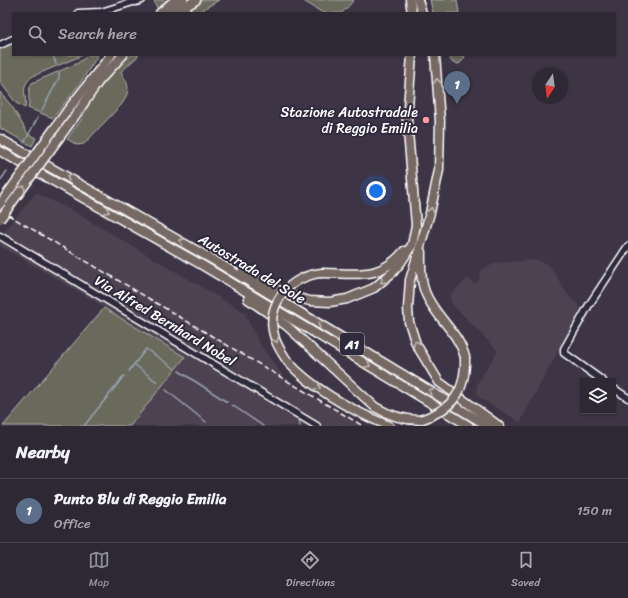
<!DOCTYPE html>
<html lang="en">
<head>
<meta charset="utf-8">
<style>
	body { margin:0; font-family:Sriracha,sans-serif; background:#3a3440; color:#f1f3f6 }
	.controls { position:absolute; right:12px; bottom:12px; display:grid; overflow:hidden; border-radius:0px; box-shadow:0 1px 3px #0004 }
	.controls button { width:36px; height:36px; display:grid; place-items:center; padding:0; border:0; border-bottom:1px solid #49444f; background:#2e2834; color:#f1f3f6; font:20px sans-serif }
	.compass { position:absolute; left:532px; top:68px; width:36px; height:36px; border-radius:50%; background:#2e2834; box-shadow:0 1px 3px #0004; rotate:193deg }
	.you { position:absolute; left:376px; top:191px; width:14px; height:14px; margin:-10px; border:3px solid #fff; border-radius:50%; background:#1a73e8; box-shadow:0 0 0 6px #1a73e833 }
	.badge { display:grid; place-items:center; width:26px; height:26px; border-radius:50%; background:#8c9099; color:#fff; font-size:13px; font-weight:700 }
	.pin { position:absolute; translate:-50% -33px; filter:drop-shadow(0 1px 2px #0008) }
	.pin::after { content:''; position:absolute; top:21px; width:14px; height:12px; background:inherit; clip-path:polygon(0 0,100% 0,50% 100%) }
	.list { margin:0; padding:0; list-style:none }
	h2 { display:flex; justify-content:space-between; align-items:center; height:52px; margin:0; padding:0 16px; font-size:17px }
	h2 small { font-size:13px; font-weight:400; color:#a7a6ac }
	.list li { display:grid; grid-template-columns:26px 1fr auto; gap:12px; align-items:center; box-sizing:border-box; height:64px; padding:0 16px; border-top:1px solid #49444f }
	.list b { display:block; font-size:15px; white-space:nowrap }
	.list p { margin:0; font-size:13px; white-space:nowrap; color:#a7a6ac }
	.list em { font-size:13px; font-style:normal; color:#a7a6ac }
	.icon { flex:none; width:22px; height:22px; fill:none; stroke:currentColor; stroke-width:2; stroke-linecap:round; stroke-linejoin:round }
	.map { position:relative; flex:none; width:628px; height:426px; overflow:hidden }
	.search { position:absolute; background:#2e2834; box-shadow:0 1px 3px #0004; left:12px; right:12px; top:12px; height:44px; display:flex; align-items:center; gap:10px; box-sizing:border-box; padding:0 14px; border-radius:0px; color:#a7a6ac; font-size:15px }
	.sheet { height:116px; background:#2e2834 }
	nav { display:flex; justify-content:space-around; align-items:center; box-sizing:border-box; height:56px; border-top:1px solid #49444f; background:#2e2834; font-size:11px; color:#a7a6ac }
	nav a { display:grid; justify-items:center; gap:2px }
	nav .on { color:#8c9099 }
	.map>svg:first-child { display:block }
</style>
</head>
<body>
<div class="map">
<svg width="628" height="426" viewBox="0 0 628 426">
	<rect width="100%" height="100%" fill="#3d3546"/>
	<filter id="ink" filterUnits="userSpaceOnUse"><feTurbulence type="fractalNoise" baseFrequency=".025" numOctaves="2"/><feDisplacementMap in="SourceGraphic" scale="8" xChannelSelector="R" yChannelSelector="G"/><feConvolveMatrix kernelMatrix="1 2 1 2 8 2 1 2 1" color-interpolation-filters="sRGB"/></filter>
	<g filter="url(#ink)">
		<!-- built -->
		<g fill="#4e4251">
			<path d="M36 193 71 210 244 312 259 343 285 379 361 426H130L185 357 104 308 95 301 0 246V237Z"/>
			<path d="M538 260 550 266 568 295 581 308 520 422 480 398 477 394V384L498 351 453 305 450 299 451 294 468 278 474 284 480 279V271L495 263Z"/>
		</g>
		<!-- green -->
		<g fill="#696b5c" stroke="#b4b5ae">
			<path d="M154 0H219L197 13H162L157 8Z"/>
			<path d="M302 0H354L342 13H323Z"/>
			<path d="M430 0H457L459 13H433Z"/>
			<path d="M13 43V55H83L33 76C18 88 28 94 25 108L16 103 0 82V48Z"/>
			<path d="M88 55H98L81 82 53 118 28 108C31 99 26 92 32 83L78 63Z"/>
			<path d="M131 55H139L121 72C129 85 131 89 122 104L84 144 77 145 67 139 81 120 92 98 118 66Z"/>
			<path d="M447 55H465L464 59 459 64 453 63Z"/>
			<path d="M0 92 13 108 28 134 36 138 32 146 0 128Z"/>
			<path d="M104 308 185 357 130 426H3Z"/>
		</g>
		<g fill="none" stroke-linecap="round" stroke-linejoin="round">
			<!-- stream -->
			<g stroke="#98a2b2" stroke-width="1.5">
				<path d="M53 55 56 64"/>
				<path d="M42 110 59 78V72"/>
				<path d="M24 143 38 117"/>
				<path d="M0 181 7 171"/>
				<path d="M134 364 157 382"/>
				<path d="M129 371 146 349 174 368"/>
				<path d="M179 371 227 402"/>
				<path d="M166 390 206 422"/>
				<path d="M232 405 263 426"/>
				<path d="M299 419 300 426"/>
				<path d="M84 426 124 376"/>
			</g>
			<!-- minor casing -->
			<g stroke="#fff" stroke-width="9">
				<g id="minor">
					<path d="M130 1 136 2 142 0"/>
					<path d="M78 13 101 12 133 2"/>
					<path d="M0 45 13 39"/>
					<path d="M0 236 317 426"/>
					<path d="M603 381 564 353V349L589 305 628 246"/>
					<path d="M613 388 628 398"/>
				</g>
			</g>
			<!-- highway casing -->
			<g stroke="#fff" stroke-width="11">
				<g id="highway">
					<path d="M410 0 412 13"/>
					<path d="M418 0 422 13"/>
					<path d="M160 13 175 0"/>
					<path d="M168 13 183 0"/>
					<path d="M175 13 196 0"/>
					<path d="M435 55 440 121 439 170 430 213 410 280 408 308 409 322 416 344 439 382 499 426"/>
					<path d="M67 111 111 55"/>
					<path d="M75 116 99 81 123 55"/>
					<path d="M0 139 215 261 488 426"/>
					<path d="M0 151 202 265 469 426"/>
					<path d="M421 252C421 265 420 279 425 292 434 316 458 331 465 357"/>
					<path d="M242 272 290 296 310 301 330 302 347 299 374 288 393 272 401 262 412 245 416 225 407 120 412 55"/>
					<path d="M322 273C357 273 379 281 404 251"/>
					<path d="M248 299 287 326 375 407C390 416 403 420 420 420"/>
					<path d="M288 362C315 391 353 411 389 426"/>
				</g>
			</g>
			<!-- minor -->
			<use href="#minor" stroke="#2f2a3d" stroke-width="6"/>
			<!-- highway -->
			<use href="#highway" stroke="#766964" stroke-width="8"/>
			<!-- rail -->
			<path stroke="#fff" stroke-width="1.5" stroke-dasharray="6 3" stroke-linecap="butt" d="M0 210 363 426"/>
			<!-- highway-bridge casing -->
			<g stroke="#fff" stroke-width="11" stroke-linecap="butt">
				<g id="highway-bridge">
					<path d="M0 204 67 111"/>
					<path d="M0 219 75 116"/>
					<path d="M288 362C282 353 276 345 274 335 265 303 292 275 322 273"/>
					<path d="M420 420C453 409 466 392 465 357"/>
				</g>
			</g>
			<!-- highway-bridge -->
			<use href="#highway-bridge" stroke="#766964" stroke-width="8"/>
		</g>
		<!-- one-way arrows -->
		<defs><path id="oneway-chevron" d="M-2-3.5L2.5 0L-2 3.5" fill="none" stroke-width="1.6" stroke-linecap="round" stroke-linejoin="round"/></defs>
		<g stroke="#c1bcb9">
			<use href="#oneway-chevron" transform="translate(437 81) rotate(-96)"/>
			<use href="#oneway-chevron" transform="translate(69 177) rotate(-151)"/>
			<use href="#oneway-chevron" transform="translate(23 188) rotate(-54)"/>
			<use href="#oneway-chevron" transform="translate(431 210) rotate(-77)"/>
			<use href="#oneway-chevron" transform="translate(107 211) rotate(29)"/>
			<use href="#oneway-chevron" transform="translate(182 241) rotate(-150)"/>
			<use href="#oneway-chevron" transform="translate(383 281) rotate(140)"/>
			<use href="#oneway-chevron" transform="translate(320 324) rotate(-149)"/>
			<use href="#oneway-chevron" transform="translate(276 340) rotate(70)"/>
			<use href="#oneway-chevron" transform="translate(416 343) rotate(-112)"/>
			<use href="#oneway-chevron" transform="translate(368 365) rotate(31)"/>
			<use href="#oneway-chevron" transform="translate(318 387) rotate(35)"/>
			<use href="#oneway-chevron" transform="translate(431 391) rotate(-149)"/>
		</g>
	</g>
	<!-- markers -->
	<circle fill="#ff9aa2" stroke="#2f2a3d" stroke-width="1.5" cx="426" cy="120" r="4"/>
	<g text-anchor="middle" dominant-baseline="central" stroke-width="4" stroke-linejoin="round" paint-order="stroke">
		<!-- shield labels -->
		<rect fill="#2f2a3d" stroke="#c1bfc5" stroke-width="1" x="340" y="333" width="24" height="22" rx="3"/>
		<g font-size="13" font-weight="bold" fill="#fff">
			<text x="352" y="344">A1</text>
		</g>
		<!-- poi labels -->
		<g font-size="14" fill="#fff" stroke="#2f2a3d" text-anchor="end">
			<text x="418" y="112">Stazione Autostradale<tspan x="418" dy="16">di Reggio Emilia</tspan></text>
		</g>
		<!-- street labels -->
		<g font-size="14" fill="#fff" stroke="#2f2a3d">
			<text transform="translate(252 269) rotate(31)">Autostrada del Sole</text>
			<text transform="translate(165 321) rotate(31)">Via Alfred Bernhard Nobel</text>
		</g>
	</g>
</svg>
<div class="controls">
<button><svg class="icon" aria-label="layers" viewBox="0 0 24 24"><path d="M12 4l9 5-9 5-9-5zM3 14l9 5 9-5"/></svg></button>
</div>
<svg class="compass" viewBox="-18 -18 36 36"><path d="M0-13l5 13h-10z" fill="#e53935"/><path d="M0 13l5-13h-10z" fill="#a7a6ac"/></svg>
<div class="you"></div>
<div class="pin badge" style="left:457px;top:104px;background:#5c6f8a">1</div>
<div class="search"><svg class="icon" aria-label="search" viewBox="0 0 24 24"><circle cx="10" cy="10" r="6"/><path d="M15 15l6 6"/></svg>Search here</div>
</div>
<section class="sheet">
<h2>Nearby<small></small></h2>
<ul class="list">
<li><span class="badge" style="background:#5c6f8a">1</span><div><b>Punto Blu di Reggio Emilia</b><p>Office</p></div><em>150 m</em></li>
</ul>
</section>
<nav>
<a class="on"><svg class="icon" aria-label="map" viewBox="0 0 24 24"><path d="M3 6l6-2 6 2 6-2v14l-6 2-6-2-6 2zM9 4v14M15 6v14"/></svg>Map</a>
<a><svg class="icon" aria-label="directions" viewBox="0 0 24 24"><path d="M12 3l9 9-9 9-9-9zM9 14v-3h6M13 9l2 2-2 2"/></svg>Directions</a>
<a><svg class="icon" aria-label="saved" viewBox="0 0 24 24"><path d="M7 4h10v16l-5-4-5 4z"/></svg>Saved</a>
</nav>
</body>
</html>
